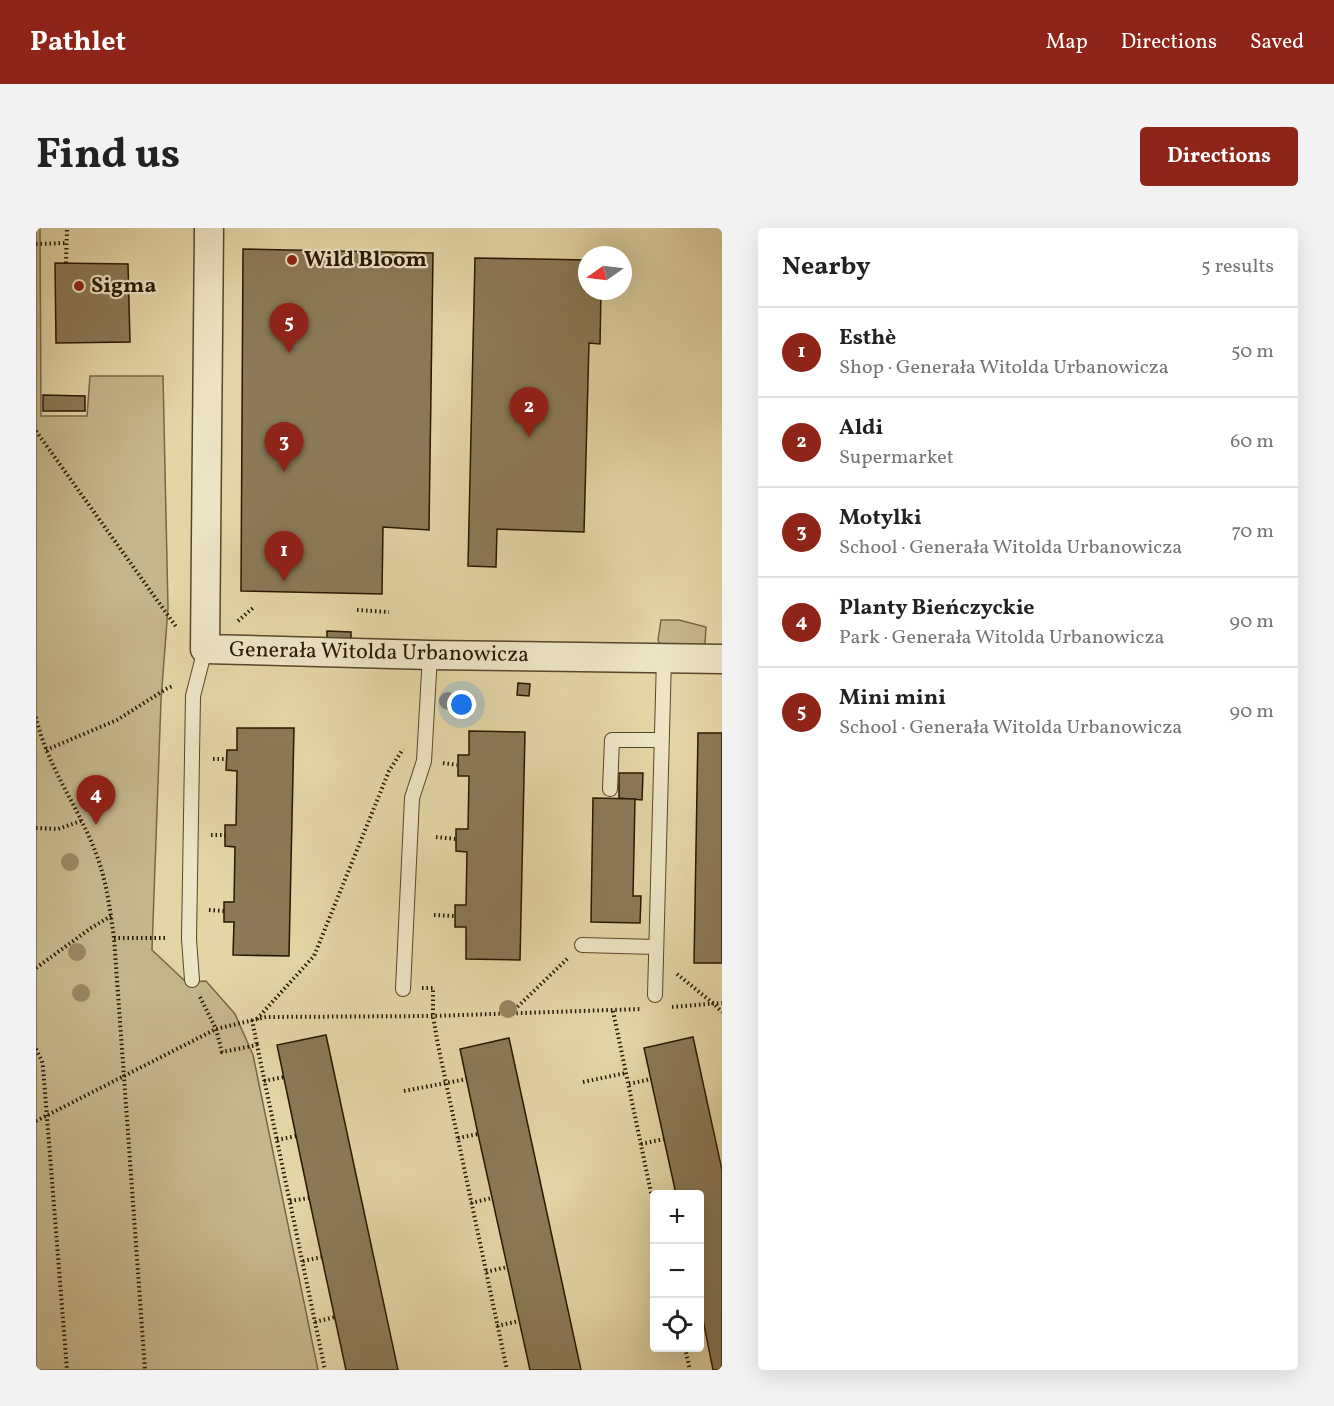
<!DOCTYPE html>
<html lang="en">
<head>
<meta charset="utf-8">
<style>
	body { margin:0; font-family:Vollkorn,serif; background:#f2f2f2; color:#222 }
	.controls { position:absolute; right:18px; bottom:18px; display:grid; overflow:hidden; border-radius:6px; box-shadow:0 6px 24px #0002 }
	.controls button { width:54px; height:54px; display:grid; place-items:center; padding:0; border:0; border-bottom:2px solid #e0e0e0; background:#fff; color:#222; font:30px sans-serif }
	.compass { position:absolute; left:542px; top:18px; width:54px; height:54px; border-radius:50%; background:#fff; box-shadow:0 6px 24px #0002; rotate:256deg }
	.you { position:absolute; left:426px; top:477px; width:21px; height:21px; margin:-15px; border:4px solid #fff; border-radius:50%; background:#1a73e8; box-shadow:0 0 0 9px #1a73e833 }
	.badge { display:grid; place-items:center; width:39px; height:39px; border-radius:50%; background:#8f2418; color:#fff; font-size:20px; font-weight:700 }
	.pin { position:absolute; translate:-50% -50px; filter:drop-shadow(0 2px 3px #0008) }
	.pin::after { content:''; position:absolute; top:32px; width:21px; height:18px; background:inherit; clip-path:polygon(0 0,100% 0,50% 100%) }
	.list { margin:0; padding:0; list-style:none }
	h2 { display:flex; justify-content:space-between; align-items:center; height:78px; margin:0; padding:0 24px; font-size:26px }
	h2 small { font-size:20px; font-weight:400; color:#767676 }
	.list li { display:grid; grid-template-columns:39px 1fr auto; gap:18px; align-items:center; box-sizing:border-box; height:90px; padding:0 24px; border-top:2px solid #e0e0e0 }
	.list b { display:block; font-size:22px; white-space:nowrap }
	.list p { margin:0; font-size:20px; white-space:nowrap; color:#767676 }
	.list em { font-size:20px; font-style:normal; color:#767676 }
	.icon { flex:none; width:33px; height:33px; fill:none; stroke:currentColor; stroke-width:2; stroke-linecap:round; stroke-linejoin:round }
	.map { position:relative; flex:none; width:686px; height:1142px; overflow:hidden; border-radius:6px }
	header { display:flex; align-items:center; gap:36px; box-sizing:border-box; height:84px; padding:0 30px; background:#8f2418; color:#fff }
	header strong { font-size:28px }
	nav { display:flex; gap:33px; margin-inline-start:auto; font-size:21px }
	.intro { display:flex; align-items:center; justify-content:space-between; box-sizing:border-box; height:144px; padding:0 36px }
	h1 { margin:0; font-size:42px }
	.button { padding:15px 27px; border-radius:6px; background:#8f2418; color:#fff; font-size:21px; font-weight:700 }
	main { display:flex; gap:36px; padding:0 36px }
	aside { flex:1; background:#fff; border-radius:6px; box-shadow:0 6px 24px #0002 }
	.map>svg:first-child { display:block }
</style>
</head>
<body>
<header>
<strong>Pathlet</strong>
<nav><a>Map</a><a>Directions</a><a>Saved</a></nav>
</header>
<div class="intro"><h1>Find us</h1><a class="button">Directions</a></div>
<main>
<div class="map">
<svg width="686" height="1142" viewBox="0 0 686 1142">
	<rect width="100%" height="100%" fill="#e3d5a6"/>
	<filter id="stains"><feTurbulence type="fractalNoise" baseFrequency=".00333" numOctaves="4"/><feColorMatrix values="0 0 0 0 .2 0 0 0 0 .09 0 0 0 0 .02 0 0 0 .5 -.17"/></filter>
	<radialGradient id="worn" r=".72"><stop offset=".6" stop-color="#630" stop-opacity="0"/><stop offset="1" stop-color="#630" stop-opacity=".3"/></radialGradient>
	<!-- green -->
	<g fill="#c4b58a" stroke="#786646" stroke-width="1.5">
		<path d="M0 0H4L5 188H51L54 148H127L132 380 125 472 116 722 150 754 170 753 199 786 217 827 282 1142H0Z"/>
		<path d="M625 392H643L670 399 669 415 667 417 625 419 622 412Z"/>
	</g>
	<!-- building -->
	<g fill="#8b7957" stroke="#2b1601" stroke-width="1.5">
		<path d="M207 21 397 25 393 302 347 299 346 366 205 363Z"/>
		<path d="M439 30 551 32V63H565L564 116 553 115 548 304 461 301 460 339 432 338Z"/>
		<path d="M19 35 92 36 94 114 20 115Z"/>
		<path d="M7 167 49 168V183H7Z"/>
		<path d="M291 403 315 404V413L291 412Z"/>
		<path d="M482 455 494 456 493 468 481 467Z"/>
		<path d="M201 500H258L253 728 197 727 198 694H188V674H198L199 619 189 618V597H200L201 543 190 542 191 522H201Z"/>
		<path d="M433 503 489 504 484 732 430 731V699H419V677H430L431 624 420 623V601H432L433 548H422V527H433Z"/>
		<path d="M662 505H686V735H658Z"/>
		<path d="M583 545H607L606 572 583 570Z"/>
		<path d="M557 570 599 571 597 668H605L604 695 555 694Z"/>
		<path d="M290 807 362 1142H310L273 970 241 817Z"/>
		<path d="M657 809 686 942V1142H677L664 1077V966H640L608 820Z"/>
		<path d="M473 810 545 1142H494L442 906 424 821Z"/>
	</g>
	<g fill="none" stroke-linecap="round" stroke-linejoin="round">
		<!-- lane casing -->
		<g stroke="#59462a" stroke-width="16">
			<g id="lane">
				<path d="M574 561 576 512H625"/>
				<path d="M546 717 620 719"/>
				<path d="M156 752 153 711 157 468 169 421"/>
				<path d="M367 761 376 570 388 533 394 427"/>
				<path d="M619 767 628 430"/>
			</g>
		</g>
		<!-- street casing -->
		<g stroke="#59462a" stroke-width="31">
			<path id="street" d="M173 0 169 421 394 427 686 431"/>
		</g>
		<!-- path -->
		<g stroke="#2b1601" stroke-width="4" stroke-dasharray="1.5 3" stroke-linecap="butt">
			<path d="M0 16 30 15"/>
			<path d="M30 35 31 0"/>
			<path d="M0 203 141 400"/>
			<path d="M321 382 353 384"/>
			<path d="M202 393 218 379"/>
			<path d="M0 489C11 539 44 581 61 628 71 655 74 682 78 710L109 1142"/>
			<path d="M10 522 81 492 130 461 137 458"/>
			<path d="M177 531H191"/>
			<path d="M407 535 421 537"/>
			<path d="M0 600 22 601 45 593"/>
			<path d="M175 607H189"/>
			<path d="M400 609 420 611"/>
			<path d="M173 682 188 683"/>
			<path d="M398 687 419 688"/>
			<path d="M78 710H132"/>
			<path d="M0 740 55 700 75 688"/>
			<path d="M641 746 678 776 686 784"/>
			<path d="M386 760H397V788L402 817 471 1142"/>
			<path d="M164 769 180 801 186 824 221 817 289 1142"/>
			<path d="M636 779 686 775"/>
			<path d="M577 783 618 979"/>
			<path d="M475 785 532 730"/>
			<path d="M221 791 278 728 353 543 367 521"/>
			<path d="M216 792 221 817"/>
			<path d="M0 821 6 833 7 839 31 1142"/>
			<path d="M228 853 248 849"/>
			<path d="M547 854 590 845"/>
			<path d="M593 856 615 851"/>
			<path d="M368 863 431 851"/>
			<path d="M0 893 180 801 230 789 397 788 604 781"/>
			<path d="M422 910 442 906"/>
			<path d="M241 912 260 908"/>
			<path d="M605 916 628 911"/>
			<path d="M254 973 273 970"/>
			<path d="M435 975 456 970"/>
			<path d="M267 1033 286 1029"/>
			<path d="M450 1044 471 1039"/>
			<path d="M664 1093 667 1092"/>
			<path d="M279 1094 299 1089"/>
			<path d="M461 1098 483 1093"/>
			<path d="M649 1120 654 1142"/>
		</g>
		<!-- lane -->
		<use href="#lane" stroke="#ede4c5" stroke-width="14"/>
		<!-- street -->
		<use href="#street" stroke="#ede4c5" stroke-width="28"/>
	</g>
	<!-- trees -->
	<g fill="#978662">
		<circle cx="412" cy="473" r="9"/>
		<circle cx="34" cy="634" r="9"/>
		<circle cx="41" cy="724" r="9"/>
		<circle cx="45" cy="765" r="9"/>
		<circle cx="472" cy="781" r="9"/>
	</g>
	<!-- markers -->
	<g fill="#8f2418" stroke="#ede4c5" stroke-width="2">
		<circle cx="256" cy="32" r="6"/>
		<circle cx="43" cy="58" r="6"/>
	</g>
	<g text-anchor="middle" dominant-baseline="central" stroke-width="4.5" stroke-linejoin="round" paint-order="stroke">
		<!-- poi labels -->
		<g font-size="22" font-weight="bold" fill="#2b1601" stroke="#ede4c5" text-anchor="start">
			<text x="268" y="32">Wild Bloom</text>
			<text x="55" y="58">Sigma</text>
		</g>
		<!-- street labels -->
		<g font-size="22" fill="#2b1601" stroke="#ede4c5">
			<text transform="translate(343 425) rotate(1)">Generała Witolda Urbanowicza</text>
		</g>
	</g>
	<rect width="100%" height="100%" filter="url(#stains)"/>
	<rect width="100%" height="100%" fill="url(#worn)"/>
</svg>
<div class="controls">
<button>+</button>
<button>−</button>
<button><svg class="icon" aria-label="locate" viewBox="0 0 24 24"><circle cx="12" cy="12" r="6"/><path d="M12 2v4M12 18v4M2 12h4M18 12h4"/></svg></button>
</div>
<svg class="compass" viewBox="-18 -18 36 36"><path d="M0-13l5 13h-10z" fill="#e53935"/><path d="M0 13l5-13h-10z" fill="#767676"/></svg>
<div class="you"></div>
<div class="pin badge" style="left:248px;top:353px">1</div>
<div class="pin badge" style="left:493px;top:209px">2</div>
<div class="pin badge" style="left:248px;top:244px">3</div>
<div class="pin badge" style="left:60px;top:597px">4</div>
<div class="pin badge" style="left:253px;top:125px">5</div>
</div>
<aside>
<h2>Nearby<small>5 results</small></h2>
<ul class="list">
<li><span class="badge">1</span><div><b>Esthè</b><p>Shop · Generała Witolda Urbanowicza</p></div><em>50 m</em></li>
<li><span class="badge">2</span><div><b>Aldi</b><p>Supermarket</p></div><em>60 m</em></li>
<li><span class="badge">3</span><div><b>Motylki</b><p>School · Generała Witolda Urbanowicza</p></div><em>70 m</em></li>
<li><span class="badge">4</span><div><b>Planty Bieńczyckie</b><p>Park · Generała Witolda Urbanowicza</p></div><em>90 m</em></li>
<li><span class="badge">5</span><div><b>Mini mini</b><p>School · Generała Witolda Urbanowicza</p></div><em>90 m</em></li>
</ul>
</aside>
</main>
</body>
</html>
